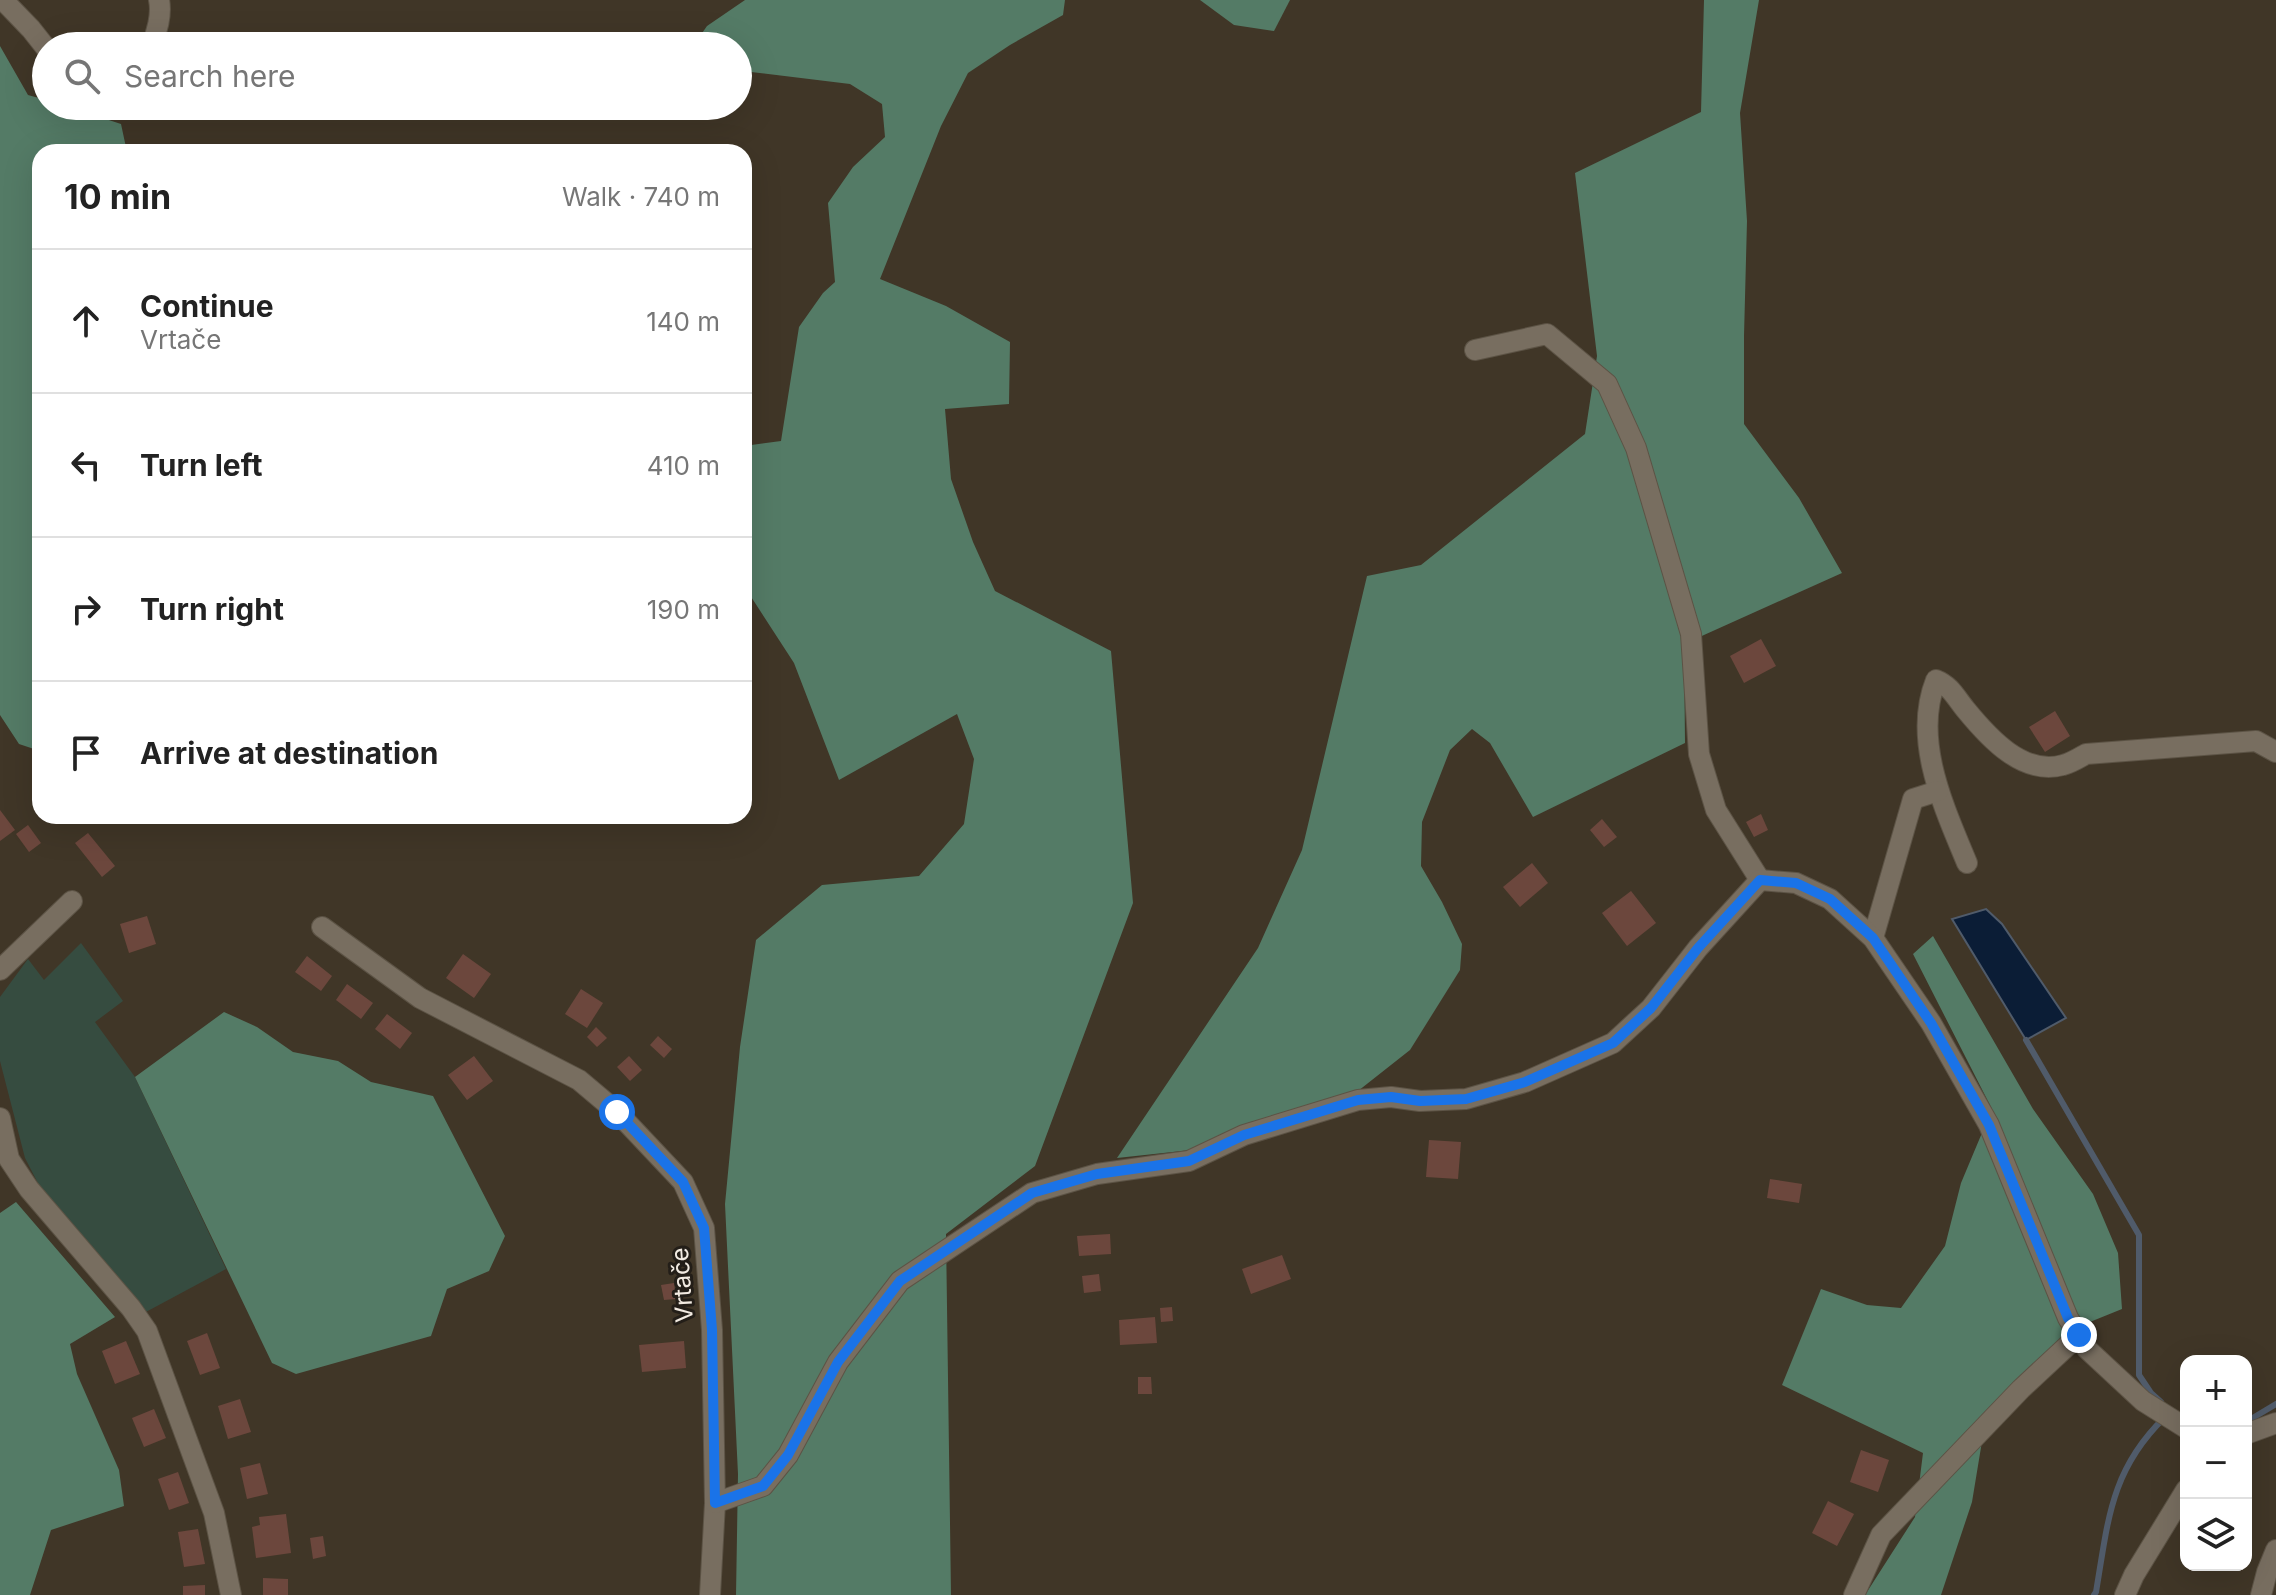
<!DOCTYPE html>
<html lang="en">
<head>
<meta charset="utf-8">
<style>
	body { margin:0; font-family:Inter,sans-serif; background:#f6f6f6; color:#222 }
	.controls { position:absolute; right:24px; bottom:24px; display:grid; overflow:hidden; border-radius:16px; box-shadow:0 8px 32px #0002 }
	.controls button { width:72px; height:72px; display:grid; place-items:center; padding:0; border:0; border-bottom:2px solid #e0e0e0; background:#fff; color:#222; font:40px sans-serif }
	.stop { position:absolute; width:24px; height:24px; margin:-18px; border:6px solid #1a73e8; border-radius:50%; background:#fff }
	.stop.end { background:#1a73e8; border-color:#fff; box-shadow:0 2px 8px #0008 }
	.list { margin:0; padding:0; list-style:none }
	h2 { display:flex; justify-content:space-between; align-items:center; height:104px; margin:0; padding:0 32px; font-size:34px }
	h2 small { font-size:26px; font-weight:400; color:#767676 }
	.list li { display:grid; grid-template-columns:52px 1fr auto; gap:24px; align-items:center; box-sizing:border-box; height:144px; padding:0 32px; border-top:2px solid #e0e0e0 }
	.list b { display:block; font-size:30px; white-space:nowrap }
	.list p { margin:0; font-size:26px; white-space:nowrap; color:#767676 }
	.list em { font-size:26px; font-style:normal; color:#767676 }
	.icon { flex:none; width:44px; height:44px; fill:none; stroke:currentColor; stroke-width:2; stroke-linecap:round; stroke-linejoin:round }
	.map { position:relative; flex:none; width:2276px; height:1595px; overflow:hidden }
	.search { position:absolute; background:#fff; box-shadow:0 8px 32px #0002; left:32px; top:32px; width:720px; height:88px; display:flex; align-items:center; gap:20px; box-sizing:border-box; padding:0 28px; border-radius:44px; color:#767676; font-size:30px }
	.panel { position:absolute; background:#fff; box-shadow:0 8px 32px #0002; left:32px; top:144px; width:720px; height:680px; border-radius:24px }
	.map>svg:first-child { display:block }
</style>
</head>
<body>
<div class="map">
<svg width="2276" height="1595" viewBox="0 0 2276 1595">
	<rect width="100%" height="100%" fill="#403627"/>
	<!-- green -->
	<path fill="#364c40" d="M81 943 123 1001 95 1022 135 1077 226 1269 144 1313 42 1191 25 1158 0 1061V997L28 959 44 980Z"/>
	<!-- forest -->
	<g fill="#547b66">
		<path d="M745 0H1065L1063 15 1010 45 968 73 941 126 880 279 946 306 1010 342 1009 404 945 409 951 479 973 542 995 591 1111 651 1133 903 1035 1166 946 1234 951 1595H736L738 1474 725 1204 740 1047 756 940 822 885 919 876 964 824 974 759 957 714 839 780 794 663 744 586V446L781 441 799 327 823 293 835 282 828 203 853 167 885 137 882 104 850 84 751 72H738V46H693L707 26Z"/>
		<path d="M1200 0H1290L1274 31 1234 25Z"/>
		<path d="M1704 0H1759L1740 113 1747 221 1744 336V424L1799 498 1842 573 1684 644 1685 743 1533 817 1490 743 1472 729 1450 750 1422 822 1421 866 1442 902 1462 944 1460 970 1410 1050 1358 1091 1248 1123 1191 1150 1117 1158 1258 948 1302 850 1367 576 1421 565 1585 434 1597 356 1575 173 1701 112Z"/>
		<path d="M0 46 28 95 46 100V106H66L121 124 127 152H40V751L19 744 0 715Z"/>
		<path d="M1933 936 2033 1109 2093 1194 2118 1253 2122 1309 2080 1326 1987 1411 1972 1502 1941 1595H1865L1915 1517 1923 1453 1782 1385 1821 1289 1867 1305 1901 1308 1945 1246 1961 1183 1992 1109 1913 954Z"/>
		<path d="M224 1012 257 1027 293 1052 338 1061 371 1082 433 1096 505 1236 489 1271 447 1289 431 1336 296 1374 272 1363 135 1077Z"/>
		<path d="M16 1202 115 1317 70 1344 77 1374 119 1470 124 1506 51 1530 30 1595H0V1213Z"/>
	</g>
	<!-- water -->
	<path fill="#0b1d36" stroke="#505b6a" stroke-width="2" d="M1986 909 2002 924 2066 1018 2026 1040 1952 919Z"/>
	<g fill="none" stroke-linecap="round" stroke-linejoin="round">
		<!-- stream -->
		<g stroke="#505b6a" stroke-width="6">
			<path d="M2026 1040 2139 1235V1375L2151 1393 2161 1402"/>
			<path d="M2246 1422 2276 1404"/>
			<path d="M2094 1595 2096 1592C2108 1522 2110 1471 2164 1418"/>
		</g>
	</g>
	<!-- building -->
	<g fill="#6c473d">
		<path d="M179 106H203L205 109 190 120Z"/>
		<path d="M1761 639 1776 666 1744 683 1730 656Z"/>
		<path d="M2055 711 2070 736 2045 752 2029 727Z"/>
		<path d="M0 810 15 830 0 841Z"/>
		<path d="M1761 814 1768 830 1754 837 1746 822Z"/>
		<path d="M1602 819 1617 837 1604 847 1590 830Z"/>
		<path d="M28 825 41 843 29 852 16 834Z"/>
		<path d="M88 833 115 866 102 877 75 843Z"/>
		<path d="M1532 863 1548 883 1520 907 1503 887Z"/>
		<path d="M1631 891 1656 923 1627 946 1602 913Z"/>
		<path d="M147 916 156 944 129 953 120 924Z"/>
		<path d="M463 954 491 974 474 998 446 978Z"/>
		<path d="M307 956 332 976 321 991 295 972Z"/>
		<path d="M347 984 373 1003 361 1019 336 1000Z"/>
		<path d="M581 989 603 1003 587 1028 565 1014Z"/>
		<path d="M387 1014 412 1033 400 1049 375 1029Z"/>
		<path d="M596 1027 607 1038 597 1047 587 1037Z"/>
		<path d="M658 1036 672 1049 664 1058 650 1045Z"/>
		<path d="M474 1056 493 1081 467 1100 448 1075Z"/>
		<path d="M629 1056 642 1070 630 1081 617 1067Z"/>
		<path d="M1429 1140 1461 1142 1458 1179 1426 1177Z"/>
		<path d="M1770 1179 1802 1184 1799 1203 1767 1198Z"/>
		<path d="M1110 1234 1111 1254 1079 1256 1077 1236Z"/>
		<path d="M1282 1255 1291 1279 1251 1294 1242 1269Z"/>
		<path d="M1099 1274 1101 1291 1084 1293 1082 1276Z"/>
		<path d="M674 1283 676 1299 664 1300 661 1285Z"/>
		<path d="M1172 1307 1173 1321 1161 1322 1160 1308Z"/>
		<path d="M1155 1317 1157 1343 1120 1345 1119 1320Z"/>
		<path d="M207 1333 220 1368 200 1375 187 1341Z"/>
		<path d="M126 1341 140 1374 115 1384 102 1351Z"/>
		<path d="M684 1341 686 1368 642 1372 639 1345Z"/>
		<path d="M1138 1377H1151L1152 1394H1138Z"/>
		<path d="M240 1399 251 1432 228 1439 218 1406Z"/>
		<path d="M154 1409 166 1438 144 1447 132 1418Z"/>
		<path d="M1861 1450 1889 1460 1878 1492 1850 1482Z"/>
		<path d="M260 1463 268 1494 247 1499 240 1468Z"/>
		<path d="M178 1472 189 1503 169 1510 158 1479Z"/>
		<path d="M1828 1501 1854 1514 1837 1546 1812 1533Z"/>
		<path d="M286 1514 291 1553 256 1558 252 1527 260 1525 259 1517Z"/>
		<path d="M198 1529 205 1564 184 1567 178 1532Z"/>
		<path d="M323 1536 326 1556 313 1559 310 1538Z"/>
		<path d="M263 1578 288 1579V1595H263Z"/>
		<path d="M205 1585V1595H183V1586Z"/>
	</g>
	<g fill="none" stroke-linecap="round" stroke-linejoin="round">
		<!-- minor casing -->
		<g stroke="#5c5345" stroke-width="22">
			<g id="minor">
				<path d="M3 0 31 29 46 48"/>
				<path d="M151 46C157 33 162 14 159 0"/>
				<path d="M1475 350 1547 334 1607 384 1636 448 1691 634 1699 754 1716 810 1760 880"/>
				<path d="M1967 863C1944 807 1912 740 1936 680 1951 686 1956 698 1966 710 1989 738 2023 776 2063 765 2071 763 2079 758 2086 754L2256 741 2276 752"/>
				<path d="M322 927 420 998 579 1080 617 1112 683 1182 704 1228 712 1330 715 1503 710 1595"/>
				<path d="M1873 938 1913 799 1938 791"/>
				<path d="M0 970 72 901"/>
				<path d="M0 1118 9 1159 29 1189 131 1308 147 1331 214 1513 231 1595"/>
				<path d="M2246 1434 2276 1423"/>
				<path d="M715 1503 763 1486 788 1455 838 1362 900 1281 1032 1193 1097 1174 1189 1161 1244 1135 1358 1100 1391 1097 1420 1101 1466 1099 1525 1082 1613 1043 1651 1008 1698 948 1760 880 1796 883 1830 899 1873 938 1931 1023 1989 1125 2068 1318 2087 1349 2143 1401 2186 1428"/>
				<path d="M1854 1595 1881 1535 2021 1389 2079 1335"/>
				<path d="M2125 1595 2134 1575 2186 1490"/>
				<path d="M2261 1595 2267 1572 2276 1550"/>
			</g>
		</g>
		<!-- minor -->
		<use href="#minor" stroke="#786e60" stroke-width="20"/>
	</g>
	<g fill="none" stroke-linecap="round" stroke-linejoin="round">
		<!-- route -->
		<path stroke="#1a73e8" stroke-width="10" d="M617 1112 683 1182 704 1228 712 1330 715 1503 763 1486 788 1455 838 1362 900 1281 1032 1193 1097 1174 1189 1161 1244 1135 1358 1100 1391 1097 1420 1101 1466 1099 1525 1082 1613 1043 1651 1008 1698 948 1760 880 1796 883 1830 899 1873 938 1931 1023 1989 1125 2068 1318 2079 1335"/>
	</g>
	<g text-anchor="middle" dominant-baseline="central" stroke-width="6" stroke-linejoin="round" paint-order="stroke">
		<!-- street labels -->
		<g font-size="24" fill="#f2ebe2" stroke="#231e18">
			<text transform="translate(682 1285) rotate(-94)">Vrtače</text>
		</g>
	</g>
</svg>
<div class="controls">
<button>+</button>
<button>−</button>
<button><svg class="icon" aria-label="layers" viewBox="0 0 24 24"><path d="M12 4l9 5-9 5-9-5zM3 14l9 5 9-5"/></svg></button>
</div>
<div class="stop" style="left:617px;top:1112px"></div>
<div class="stop end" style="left:2079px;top:1335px"></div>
<div class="search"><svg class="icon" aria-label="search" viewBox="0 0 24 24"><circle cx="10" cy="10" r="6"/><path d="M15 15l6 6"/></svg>Search here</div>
<section class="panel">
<h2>10 min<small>Walk · 740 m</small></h2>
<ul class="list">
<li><svg class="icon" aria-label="ahead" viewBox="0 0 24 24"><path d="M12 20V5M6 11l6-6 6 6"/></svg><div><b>Continue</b><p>Vrtače</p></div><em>140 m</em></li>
<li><svg class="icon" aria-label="left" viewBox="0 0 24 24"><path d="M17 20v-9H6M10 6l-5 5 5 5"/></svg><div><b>Turn left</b></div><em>410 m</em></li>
<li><svg class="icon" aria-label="right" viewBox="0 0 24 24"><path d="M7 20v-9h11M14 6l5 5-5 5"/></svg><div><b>Turn right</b></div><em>190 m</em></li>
<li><svg class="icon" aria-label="arrive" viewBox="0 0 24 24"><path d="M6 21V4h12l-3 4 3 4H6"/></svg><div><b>Arrive at destination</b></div></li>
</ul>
</section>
</div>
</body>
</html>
